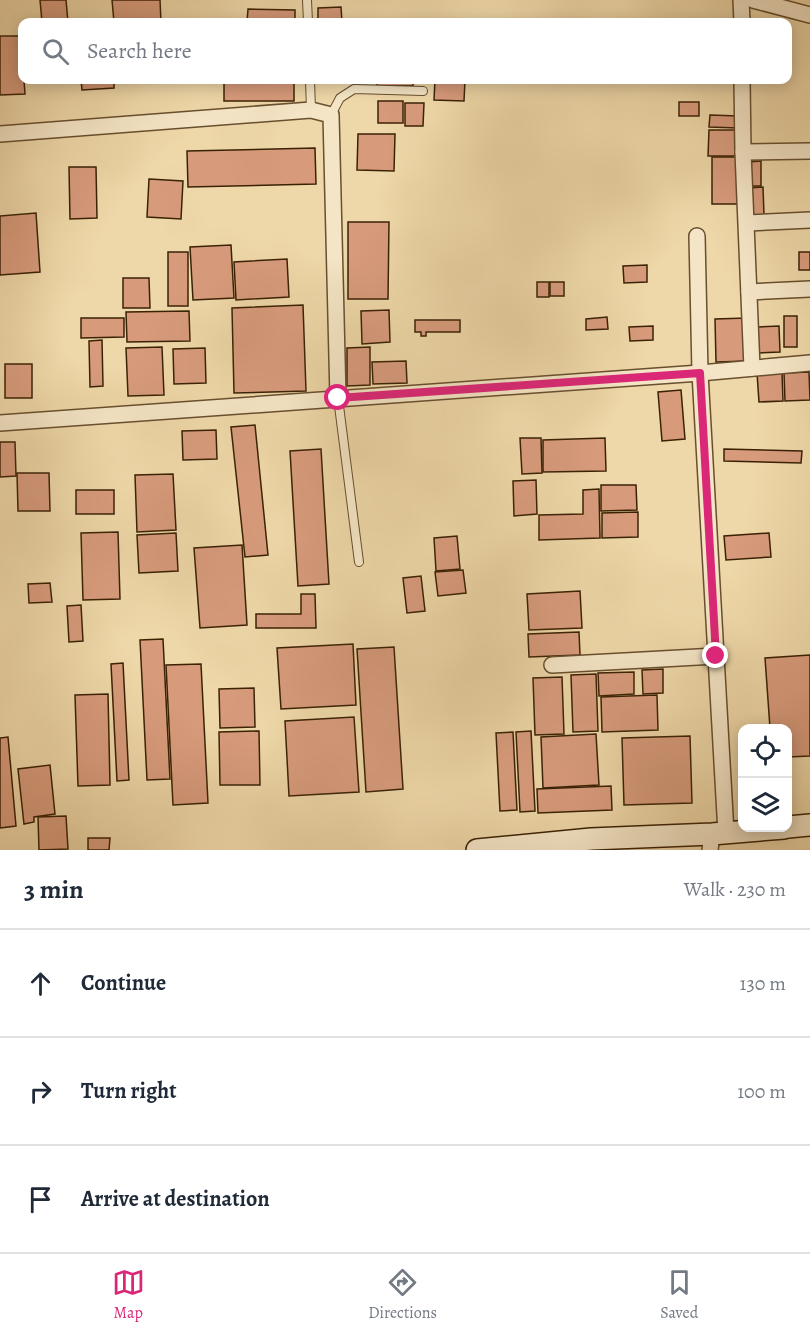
<!DOCTYPE html>
<html lang="en">
<head>
<meta charset="utf-8">
<style>
	body { margin:0; font-family:Alegreya,serif; background:#f6f6f7; color:#1f2937 }
	.controls { position:absolute; right:18px; bottom:18px; display:grid; overflow:hidden; border-radius:12px; box-shadow:0 3px 15px #0003 }
	.controls button { width:54px; height:54px; display:grid; place-items:center; padding:0; border:0; border-bottom:2px solid #e0e1e3; background:#fff; color:#1f2937; font:30px sans-serif }
	.stop { position:absolute; width:18px; height:18px; margin:-14px; border:4px solid #db2777; border-radius:50%; background:#fff }
	.stop.end { background:#db2777; border-color:#fff; box-shadow:0 2px 6px #0008 }
	.list { margin:0; padding:0; list-style:none }
	h2 { display:flex; justify-content:space-between; align-items:center; height:78px; margin:0; padding:0 24px; font-size:26px }
	h2 small { font-size:20px; font-weight:400; color:#747a83 }
	.list li { display:grid; grid-template-columns:39px 1fr auto; gap:18px; align-items:center; box-sizing:border-box; height:108px; padding:0 24px; border-top:2px solid #e0e1e3 }
	.list b { display:block; font-size:22px; white-space:nowrap }
	.list em { font-size:20px; font-style:normal; color:#747a83 }
	.icon { flex:none; width:33px; height:33px; fill:none; stroke:currentColor; stroke-width:2; stroke-linecap:round; stroke-linejoin:round }
	.map { position:relative; flex:none; width:810px; height:850px; overflow:hidden }
	.search { position:absolute; background:#fff; box-shadow:0 3px 15px #0003; left:18px; right:18px; top:18px; height:66px; display:flex; align-items:center; gap:15px; box-sizing:border-box; padding:0 21px; border-radius:12px; color:#747a83; font-size:22px }
	.sheet { height:402px; background:#fff }
	nav { display:flex; justify-content:space-around; align-items:center; box-sizing:border-box; height:84px; border-top:2px solid #e0e1e3; background:#fff; font-size:16px; color:#747a83 }
	nav a { display:grid; justify-items:center; gap:3px }
	nav .on { color:#db2777 }
	.map>svg:first-child { display:block }
</style>
</head>
<body>
<div class="map">
<svg width="810" height="850" viewBox="0 0 810 850">
	<rect width="100%" height="100%" fill="#eed7a8"/>
	<filter id="stains"><feTurbulence type="fractalNoise" baseFrequency=".00333" numOctaves="4"/><feColorMatrix values="0 0 0 0 .2 0 0 0 0 .09 0 0 0 0 .02 0 0 0 .5 -.17"/></filter>
	<radialGradient id="worn" r=".72"><stop offset=".6" stop-color="#630" stop-opacity="0"/><stop offset="1" stop-color="#630" stop-opacity=".3"/></radialGradient>
	<!-- building -->
	<g fill="#d79b7c" stroke="#3b2205" stroke-width="1.5">
		<path d="M40 0H66L68 22H42Z"/>
		<path d="M112 0H160L161 22H114Z"/>
		<path d="M341 7 342 22H318V8Z"/>
		<path d="M248 9 295 10V22H247Z"/>
		<path d="M0 36H22V80H24L25 94 0 95Z"/>
		<path d="M81 80H114V88L82 90Z"/>
		<rect x="377" y="80" width="36" height="6"/>
		<path d="M435 80H465L464 101 434 100Z"/>
		<rect x="224" y="82" width="70" height="19"/>
		<rect x="378" y="101" width="25" height="22"/>
		<rect x="679" y="102" width="20" height="14"/>
		<path d="M405 103H424L423 126H405Z"/>
		<path d="M710 115 738 116V128L709 127Z"/>
		<path d="M709 130H737V156H708Z"/>
		<path d="M358 134H395L394 171 357 170Z"/>
		<path d="M315 148 316 184 188 187 187 151Z"/>
		<rect x="712" y="157" width="26" height="47"/>
		<path d="M761 161V186H748V162Z"/>
		<path d="M69 167H96L97 218 70 219Z"/>
		<path d="M149 179 183 181 181 219 147 217Z"/>
		<path d="M763 187 764 215H749L748 188Z"/>
		<path d="M36 213 40 272 0 275V216Z"/>
		<path d="M348 222H389L388 299H348Z"/>
		<path d="M231 245 234 298 193 300 190 247Z"/>
		<rect x="168" y="252" width="20" height="54"/>
		<rect x="799" y="252" width="11" height="18"/>
		<path d="M287 259 289 297 236 300 234 262Z"/>
		<path d="M647 265V282L624 283 623 266Z"/>
		<path d="M123 278H149L150 308H123Z"/>
		<rect x="537" y="282" width="12" height="15"/>
		<rect x="550" y="282" width="14" height="14"/>
		<path d="M303 305 306 391 234 393 232 308Z"/>
		<path d="M389 310 390 342 362 344 361 311Z"/>
		<path d="M189 311 190 341 127 342 126 312Z"/>
		<rect x="784" y="316" width="13" height="31"/>
		<path d="M607 317 608 329 586 330V319Z"/>
		<path d="M81 318H124V337L81 338Z"/>
		<path d="M747 318 749 361 716 362 715 319Z"/>
		<path d="M415 320H460V332H426V336H421V332H415Z"/>
		<path d="M653 326V340L630 341 629 327Z"/>
		<path d="M779 326 780 352 758 353 757 327Z"/>
		<path d="M102 340 103 386 90 387 89 341Z"/>
		<path d="M162 347 164 395 128 396 126 348Z"/>
		<path d="M370 347V385L347 386V348Z"/>
		<path d="M205 348 206 383 174 384 173 349Z"/>
		<path d="M406 361 407 383 373 384 372 362Z"/>
		<rect x="5" y="364" width="27" height="34"/>
		<path d="M782 372 783 401 759 402 757 373Z"/>
		<path d="M809 372 810 400 785 401 784 373Z"/>
		<path d="M681 390 685 439 662 441 658 392Z"/>
		<path d="M255 425 268 555 245 557 231 427Z"/>
		<path d="M216 430 217 459 183 460 182 431Z"/>
		<path d="M520 438H541L542 473 522 474Z"/>
		<path d="M605 438 606 471 543 472V440Z"/>
		<path d="M0 442H15L16 476 0 477Z"/>
		<path d="M321 449 329 584 298 586 290 451Z"/>
		<path d="M724 449 802 451 801 463 724 461Z"/>
		<path d="M17 473H49L50 511H18Z"/>
		<path d="M173 474 176 530 137 532 135 475Z"/>
		<path d="M536 480 537 514 514 516 513 481Z"/>
		<path d="M601 485H636L637 510 601 511Z"/>
		<path d="M599 489 600 538 539 540V515L583 514V490Z"/>
		<rect x="76" y="490" width="38" height="24"/>
		<path d="M638 512V537L602 538V513Z"/>
		<path d="M118 532 120 599 83 600 81 533Z"/>
		<path d="M176 533 178 571 139 573 137 535Z"/>
		<path d="M769 533 771 557 726 560 724 536Z"/>
		<path d="M457 536 460 569 436 571 434 538Z"/>
		<path d="M242 545 247 625 200 628 194 548Z"/>
		<path d="M463 570 466 593 438 596 435 572Z"/>
		<path d="M421 576 425 611 407 613 403 578Z"/>
		<path d="M50 583 52 602 29 603 28 584Z"/>
		<path d="M580 591 582 628 529 630 527 594Z"/>
		<path d="M301 594H315L316 628H256V614H301Z"/>
		<path d="M81 605 83 641 69 642 67 606Z"/>
		<path d="M579 632 580 655 529 657 528 634Z"/>
		<path d="M163 639 170 779 147 780 140 640Z"/>
		<path d="M353 644 356 705 281 709 277 648Z"/>
		<path d="M394 647 403 789 366 792 357 649Z"/>
		<path d="M810 655V756L788 757V728H770L765 658Z"/>
		<path d="M123 663 129 780 117 781 111 664Z"/>
		<path d="M201 664 208 803 173 805 166 665Z"/>
		<path d="M663 669V693L643 694 642 670Z"/>
		<path d="M634 672V694L599 696 598 673Z"/>
		<path d="M596 674 598 731 573 732 571 675Z"/>
		<path d="M562 677 564 734 535 735 533 678Z"/>
		<path d="M254 688 255 727 220 728 219 689Z"/>
		<path d="M108 694 110 785 78 786 75 695Z"/>
		<path d="M657 695 658 730 602 732 601 697Z"/>
		<path d="M354 717 359 792 289 796 285 721Z"/>
		<path d="M259 731 260 785H220L219 732Z"/>
		<path d="M531 731 535 811 520 812 516 732Z"/>
		<path d="M513 732 517 810 500 811 496 733Z"/>
		<path d="M596 734 599 785 543 788 541 737Z"/>
		<path d="M690 736 692 803 624 805 622 738Z"/>
		<path d="M8 737 16 826 0 828V738Z"/>
		<path d="M50 765 55 814 34 817V822L24 824 18 769Z"/>
		<path d="M611 786 612 810 538 813 537 789Z"/>
		<path d="M66 816 68 849 39 850 38 817Z"/>
		<path d="M88 838H110L109 850H88Z"/>
	</g>
	<g fill="none" stroke-linecap="round" stroke-linejoin="round">
		<!-- lane casing -->
		<g stroke="#684f2e" stroke-width="10">
			<g id="lane">
				<path d="M307 0 308 22"/>
				<path d="M310 80 311 110"/>
				<path d="M331 115 340 98 354 89 423 91"/>
				<path d="M338 398 359 562"/>
			</g>
		</g>
		<!-- street casing -->
		<g stroke="#684f2e" stroke-width="18">
			<g id="street">
				<path d="M741 0 742 22"/>
				<path d="M753 0 810 15"/>
				<path d="M742 80 743 152 752 368"/>
				<path d="M0 134 311 110 331 115 338 398"/>
				<path d="M743 152 810 151"/>
				<path d="M747 223 810 220"/>
				<path d="M697 236 700 373 726 833"/>
				<path d="M749 292 810 289"/>
				<path d="M0 423 700 373 810 363"/>
				<path d="M552 665 716 656"/>
				<path d="M710 850 712 834"/>
			</g>
		</g>
		<!-- secondary casing -->
		<g stroke="#3b2205" stroke-width="24">
			<g id="secondary">
				<path d="M788 827 810 825"/>
				<path d="M477 850 591 839 712 834 784 828"/>
			</g>
		</g>
		<!-- lane -->
		<use href="#lane" stroke="#f4e5c6" stroke-width="8"/>
		<!-- street -->
		<use href="#street" stroke="#f4e5c6" stroke-width="15"/>
		<!-- secondary -->
		<use href="#secondary" stroke="#f4e5c6" stroke-width="21"/>
	</g>
	<g fill="none" stroke-linecap="round" stroke-linejoin="round">
		<!-- route -->
		<path stroke="#db2777" stroke-width="8" d="M338 398 700 373 716 656"/>
	</g>
	<rect width="100%" height="100%" filter="url(#stains)"/>
	<rect width="100%" height="100%" fill="url(#worn)"/>
</svg>
<div class="controls">
<button><svg class="icon" aria-label="locate" viewBox="0 0 24 24"><circle cx="12" cy="12" r="6"/><path d="M12 2v4M12 18v4M2 12h4M18 12h4"/></svg></button>
<button><svg class="icon" aria-label="layers" viewBox="0 0 24 24"><path d="M12 4l9 5-9 5-9-5zM3 14l9 5 9-5"/></svg></button>
</div>
<div class="stop" style="left:338px;top:398px"></div>
<div class="stop end" style="left:716px;top:656px"></div>
<div class="search"><svg class="icon" aria-label="search" viewBox="0 0 24 24"><circle cx="10" cy="10" r="6"/><path d="M15 15l6 6"/></svg>Search here</div>
</div>
<section class="sheet">
<h2>3 min<small>Walk · 230 m</small></h2>
<ul class="list">
<li><svg class="icon" aria-label="ahead" viewBox="0 0 24 24"><path d="M12 20V5M6 11l6-6 6 6"/></svg><div><b>Continue</b></div><em>130 m</em></li>
<li><svg class="icon" aria-label="right" viewBox="0 0 24 24"><path d="M7 20v-9h11M14 6l5 5-5 5"/></svg><div><b>Turn right</b></div><em>100 m</em></li>
<li><svg class="icon" aria-label="arrive" viewBox="0 0 24 24"><path d="M6 21V4h12l-3 4 3 4H6"/></svg><div><b>Arrive at destination</b></div></li>
</ul>
</section>
<nav>
<a class="on"><svg class="icon" aria-label="map" viewBox="0 0 24 24"><path d="M3 6l6-2 6 2 6-2v14l-6 2-6-2-6 2zM9 4v14M15 6v14"/></svg>Map</a>
<a><svg class="icon" aria-label="directions" viewBox="0 0 24 24"><path d="M12 3l9 9-9 9-9-9zM9 14v-3h6M13 9l2 2-2 2"/></svg>Directions</a>
<a><svg class="icon" aria-label="saved" viewBox="0 0 24 24"><path d="M7 4h10v16l-5-4-5 4z"/></svg>Saved</a>
</nav>
</body>
</html>
